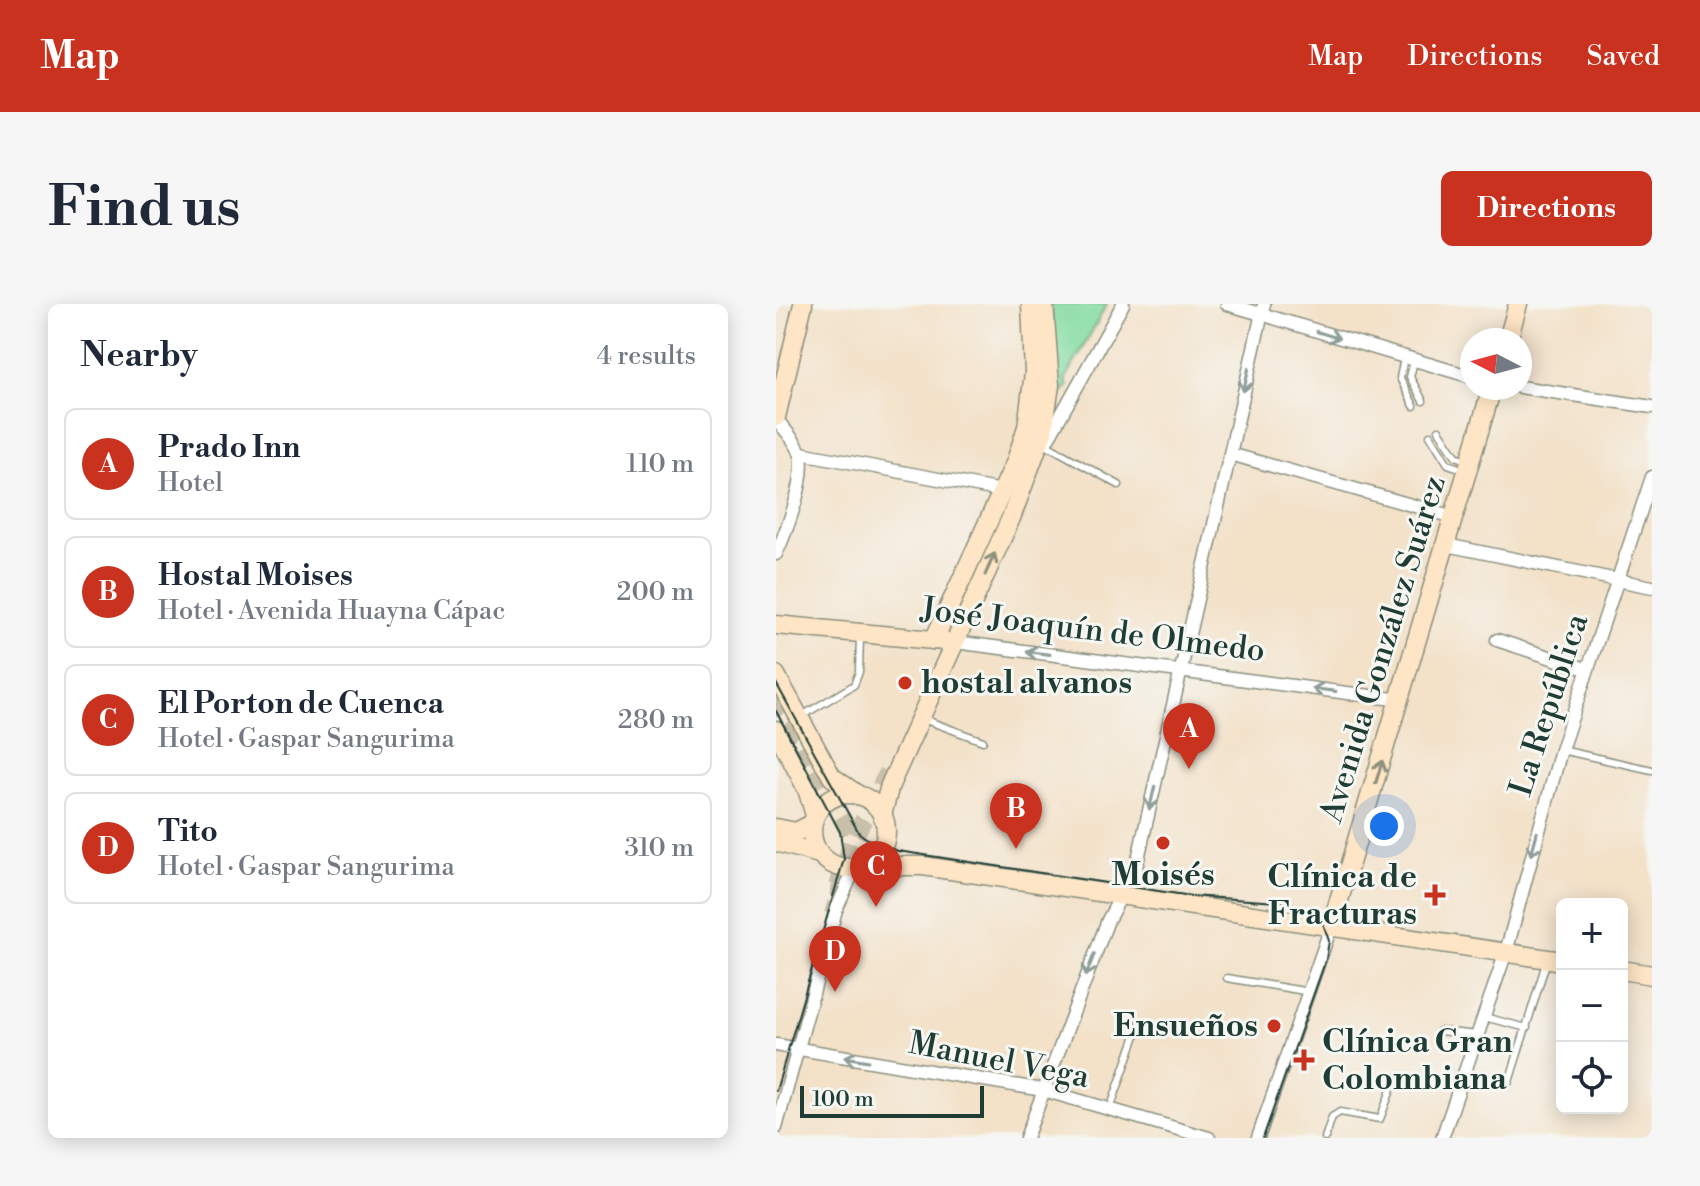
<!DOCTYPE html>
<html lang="en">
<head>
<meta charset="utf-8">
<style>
	body { margin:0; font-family:"Libre Bodoni",serif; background:#f6f6f7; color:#1f2937 }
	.controls { position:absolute; right:24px; bottom:24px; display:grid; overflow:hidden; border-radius:12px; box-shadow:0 4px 20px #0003 }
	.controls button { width:72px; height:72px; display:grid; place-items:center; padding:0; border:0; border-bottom:2px solid #e0e1e3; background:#fff; color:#1f2937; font:40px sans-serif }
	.compass { position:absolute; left:684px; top:24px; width:72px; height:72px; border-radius:50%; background:#fff; box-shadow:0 4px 20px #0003; rotate:276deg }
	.scale { position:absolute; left:24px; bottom:20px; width:184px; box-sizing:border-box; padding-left:8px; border:4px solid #1f3d34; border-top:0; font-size:22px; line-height:28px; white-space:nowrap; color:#1f3d34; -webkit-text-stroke:6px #f6f6f2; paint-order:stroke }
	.you { position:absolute; left:608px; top:522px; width:28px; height:28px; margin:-20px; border:6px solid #fff; border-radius:50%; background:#1a73e8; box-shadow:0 0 0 12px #1a73e833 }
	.badge { display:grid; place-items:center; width:52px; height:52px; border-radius:50%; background:#c8321e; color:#fff; font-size:26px; font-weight:700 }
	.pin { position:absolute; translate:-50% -66px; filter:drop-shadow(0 2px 4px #0008) }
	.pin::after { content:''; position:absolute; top:42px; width:28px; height:24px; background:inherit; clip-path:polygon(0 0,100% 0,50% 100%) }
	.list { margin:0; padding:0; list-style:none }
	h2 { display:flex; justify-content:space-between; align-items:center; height:104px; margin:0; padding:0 32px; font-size:34px }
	h2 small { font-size:26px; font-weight:400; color:#747a83 }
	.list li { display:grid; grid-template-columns:52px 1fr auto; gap:24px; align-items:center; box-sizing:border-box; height:112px; margin:0 16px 16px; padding:0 16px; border:2px solid #e0e1e3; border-radius:12px }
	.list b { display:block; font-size:30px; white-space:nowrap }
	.list p { margin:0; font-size:26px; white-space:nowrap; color:#747a83 }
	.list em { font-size:26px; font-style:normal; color:#747a83 }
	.icon { flex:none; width:44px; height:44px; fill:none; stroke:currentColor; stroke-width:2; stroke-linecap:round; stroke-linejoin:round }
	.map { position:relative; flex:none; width:876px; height:834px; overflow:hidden; border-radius:12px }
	header { display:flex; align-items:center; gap:48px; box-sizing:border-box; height:112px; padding:0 40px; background:#c8321e; color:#fff }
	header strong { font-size:38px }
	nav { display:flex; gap:44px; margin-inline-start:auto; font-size:28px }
	.intro { display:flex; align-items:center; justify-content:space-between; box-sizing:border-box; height:192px; padding:0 48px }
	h1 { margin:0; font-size:56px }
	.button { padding:20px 36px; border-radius:12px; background:#c8321e; color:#fff; font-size:28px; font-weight:700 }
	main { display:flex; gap:48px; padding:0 48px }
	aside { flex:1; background:#fff; border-radius:12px; box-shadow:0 4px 20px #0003 }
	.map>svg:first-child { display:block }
</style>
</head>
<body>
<header>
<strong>Map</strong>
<nav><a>Map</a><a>Directions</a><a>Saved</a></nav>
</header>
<div class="intro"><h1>Find us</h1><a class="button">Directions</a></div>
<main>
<aside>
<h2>Nearby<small>4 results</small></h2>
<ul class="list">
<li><span class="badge">A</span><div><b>Prado Inn</b><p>Hotel</p></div><em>110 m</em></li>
<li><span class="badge">B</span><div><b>Hostal Moises</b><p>Hotel · Avenida Huayna Cápac</p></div><em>200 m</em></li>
<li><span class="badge">C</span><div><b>El Porton de Cuenca</b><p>Hotel · Gaspar Sangurima</p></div><em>280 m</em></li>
<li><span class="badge">D</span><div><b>Tito</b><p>Hotel · Gaspar Sangurima</p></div><em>310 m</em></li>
</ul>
</aside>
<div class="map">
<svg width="876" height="834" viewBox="0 0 876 834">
	<rect width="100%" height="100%" fill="#f6f6f2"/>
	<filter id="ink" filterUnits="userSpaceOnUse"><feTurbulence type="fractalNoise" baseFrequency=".0125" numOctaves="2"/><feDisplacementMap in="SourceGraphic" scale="16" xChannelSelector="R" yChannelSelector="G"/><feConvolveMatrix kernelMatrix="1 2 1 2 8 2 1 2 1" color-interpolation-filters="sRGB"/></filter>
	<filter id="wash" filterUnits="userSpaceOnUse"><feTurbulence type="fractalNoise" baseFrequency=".006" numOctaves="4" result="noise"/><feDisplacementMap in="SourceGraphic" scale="32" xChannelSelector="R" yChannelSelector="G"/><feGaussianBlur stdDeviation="1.8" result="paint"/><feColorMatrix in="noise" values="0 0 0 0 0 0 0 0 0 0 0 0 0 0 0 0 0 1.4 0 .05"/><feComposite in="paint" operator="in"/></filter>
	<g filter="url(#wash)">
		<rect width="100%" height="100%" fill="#f3e1c8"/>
		<!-- green -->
		<path fill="#83dba0" stroke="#518c6a" stroke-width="2" d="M275 0H331L289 76 292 82 286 89 280 87Z"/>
	</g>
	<g filter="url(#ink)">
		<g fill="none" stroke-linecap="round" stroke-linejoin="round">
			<!-- street-tunnel -->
			<path stroke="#c9c0aa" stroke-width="12" stroke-dasharray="12 6" stroke-linecap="butt" d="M54 610 62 582"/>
			<!-- secondary-tunnel -->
			<g stroke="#c9c0aa" stroke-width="18" stroke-dasharray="18 9" stroke-linecap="butt">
				<path d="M0 394 77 536"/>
				<path d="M62 582 77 536 112 468"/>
			</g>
			<!-- lane casing -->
			<g stroke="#898f7e" stroke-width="9">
				<g id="lane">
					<path d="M628 54 624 74 638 102"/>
					<path d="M638 57 634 73 647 97"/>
					<path d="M663 126 680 152 691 156"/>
					<path d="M654 131 672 160 689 166"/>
					<path d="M269 140 343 181"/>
					<path d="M24 413 78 381 83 368 84 332"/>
					<path d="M147 415 207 437"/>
					<path d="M785 446 876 466"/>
					<path d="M451 674 534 688"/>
					<path d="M708 713 751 724"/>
					<path d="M664 727 701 731"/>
					<path d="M686 774 728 781 733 778 771 656"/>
					<path d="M334 805 365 717"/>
					<path d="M549 834 556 813 564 808 604 815 620 773"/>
				</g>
			</g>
			<!-- street casing -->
			<g stroke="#898f7e" stroke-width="15">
				<g id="street">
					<path d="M451 0 696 73"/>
					<path d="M744 83 876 103"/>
					<path d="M0 115C8 125 18 135 23 146 34 168 10 228 0 250"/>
					<path d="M269 140 347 0"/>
					<path d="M25 149 226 187"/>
					<path d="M454 150 678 213"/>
					<path d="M670 241 876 283"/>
					<path d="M721 336 810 365"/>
					<path d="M179 338 625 396"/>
					<path d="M0 741 267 786 433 834"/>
					<path d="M0 824 60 606 79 564"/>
					<path d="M250 834 332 616 360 564 488 0"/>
					<path d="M482 834 555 623"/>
					<path d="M666 834 730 648 785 446 876 173"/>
				</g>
			</g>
			<!-- secondary casing -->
			<g stroke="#898f7e" stroke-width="21">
				<g id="secondary">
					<path d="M732 36 742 0"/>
					<path d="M0 113 27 0"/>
					<path d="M0 321 168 337"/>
					<path d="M158 336 240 157 251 123 258 69 255 0"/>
					<path d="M0 371 56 473 82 491"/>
					<path d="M0 426 31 485 39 511"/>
					<circle cx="73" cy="527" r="37"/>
					<path d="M106 511 114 481 235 214 267 128 274 81 268 0"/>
					<path d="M0 524 20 528 36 520"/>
					<path d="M0 538 43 550"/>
					<path d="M85 562H147L786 657"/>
					<path d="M555 623 716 84"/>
					<path d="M846 666 876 671"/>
				</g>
			</g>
			<!-- lane -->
			<use href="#lane" stroke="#fff" stroke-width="6"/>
			<!-- street -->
			<use href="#street" stroke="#fff" stroke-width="12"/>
			<!-- secondary -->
			<use href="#secondary" stroke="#fee5c5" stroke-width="18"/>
			<!-- tram -->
			<g stroke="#1f3d34" stroke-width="2">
				<path d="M0 379 83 529 97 539 122 547 415 592 514 599 540 612 548 622 553 637 550 655 487 834"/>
				<path d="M0 407 64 528 68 555 0 787"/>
			</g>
		</g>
		<!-- one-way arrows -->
		<defs><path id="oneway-shaft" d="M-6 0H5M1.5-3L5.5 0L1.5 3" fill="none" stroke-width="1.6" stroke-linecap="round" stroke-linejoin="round" transform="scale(2)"/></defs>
		<g stroke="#8f9e9a">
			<use href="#oneway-shaft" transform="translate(552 31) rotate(17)"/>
			<use href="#oneway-shaft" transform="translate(470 76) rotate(103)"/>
			<use href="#oneway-shaft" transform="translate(262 349) rotate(-173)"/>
			<use href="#oneway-shaft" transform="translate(548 386) rotate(-173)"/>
			<use href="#oneway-shaft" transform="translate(376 494) rotate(103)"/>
			<use href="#oneway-shaft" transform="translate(758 540) rotate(105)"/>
			<use href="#oneway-shaft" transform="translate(314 661) rotate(111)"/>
			<use href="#oneway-shaft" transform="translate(80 755) rotate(-171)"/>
		</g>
		<g stroke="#8e917c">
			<use href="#oneway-shaft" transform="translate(214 260) rotate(-66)"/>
			<use href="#oneway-shaft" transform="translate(603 468) rotate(-73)"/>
		</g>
	</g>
	<!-- markers -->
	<g fill="#c8321e" stroke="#f6f6f2" stroke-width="3">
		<circle cx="129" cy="379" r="8"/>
		<circle cx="387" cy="539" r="8"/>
		<path d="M655 579h8v8h8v8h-8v8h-8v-8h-8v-8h8z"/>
		<circle cx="498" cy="722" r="8"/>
		<path d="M524 744h8v8h8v8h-8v8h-8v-8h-8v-8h8z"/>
	</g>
	<g text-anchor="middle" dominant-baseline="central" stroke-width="6" stroke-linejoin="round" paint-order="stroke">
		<!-- street labels -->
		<g font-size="32" fill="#1f3d34" stroke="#f6f6f2">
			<text transform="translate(317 326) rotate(7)">José Joaquín de Olmedo</text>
			<text transform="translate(607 345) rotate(-73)">Avenida González Suárez</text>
			<text transform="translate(773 401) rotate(-72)">La República</text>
			<text transform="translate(223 756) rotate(11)">Manuel Vega</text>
		</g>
		<!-- poi labels -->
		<g font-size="32" font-weight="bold" fill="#1f3d34" stroke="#f6f6f2" text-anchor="start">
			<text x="145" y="379">hostal alvanos</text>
			<text x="387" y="571" text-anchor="middle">Moisés</text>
			<text x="641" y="573" text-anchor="end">Clínica de<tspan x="641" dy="37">Fracturas</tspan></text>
			<text x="482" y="722" text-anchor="end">Ensueños</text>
			<text x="546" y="738">Clínica Gran<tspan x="546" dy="37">Colombiana</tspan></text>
		</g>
	</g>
</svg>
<div class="controls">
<button>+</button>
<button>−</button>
<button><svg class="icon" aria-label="locate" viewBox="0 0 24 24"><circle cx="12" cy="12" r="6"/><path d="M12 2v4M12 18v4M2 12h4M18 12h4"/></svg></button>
</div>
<svg class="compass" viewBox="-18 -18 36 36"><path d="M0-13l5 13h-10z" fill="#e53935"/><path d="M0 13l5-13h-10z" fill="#747a83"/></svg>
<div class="scale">100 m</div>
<div class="you"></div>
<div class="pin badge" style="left:413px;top:465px">A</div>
<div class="pin badge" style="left:240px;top:545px">B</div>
<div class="pin badge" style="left:100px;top:603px">C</div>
<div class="pin badge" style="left:59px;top:688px">D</div>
</div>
</main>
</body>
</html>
